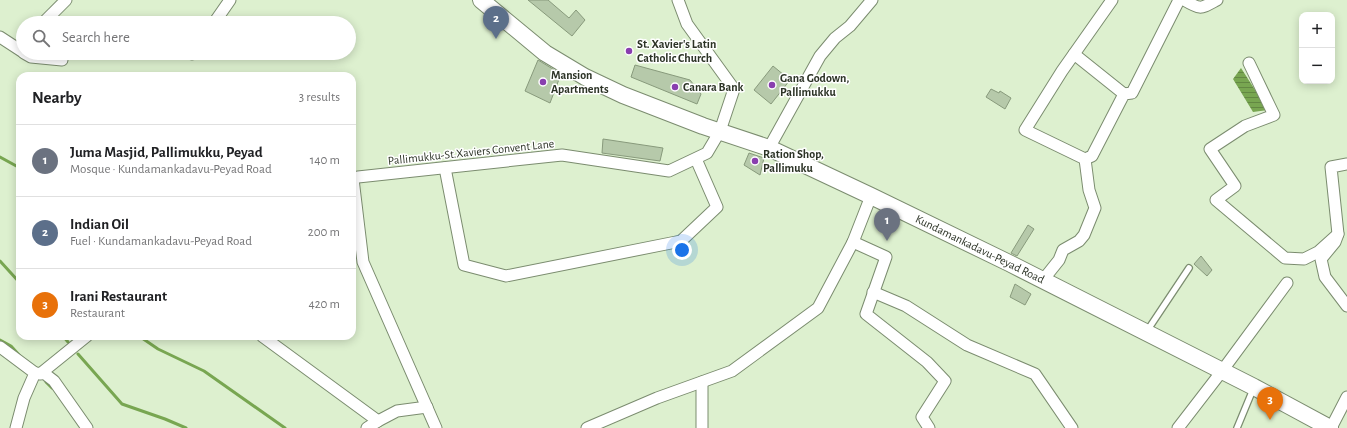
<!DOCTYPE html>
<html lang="en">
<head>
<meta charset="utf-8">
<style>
	body { margin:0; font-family:"Alegreya Sans",sans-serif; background:#f2f2f2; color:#202124 }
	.controls { position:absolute; right:12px; top:12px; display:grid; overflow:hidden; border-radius:8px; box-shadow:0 2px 10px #0003 }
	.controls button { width:36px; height:36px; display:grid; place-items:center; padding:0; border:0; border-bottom:1px solid #e0e0e0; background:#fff; color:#202124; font:20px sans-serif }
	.you { position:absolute; left:682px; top:250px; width:14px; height:14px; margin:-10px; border:3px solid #fff; border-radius:50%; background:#1a73e8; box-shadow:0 0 0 6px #1a73e833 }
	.badge { display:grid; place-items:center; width:26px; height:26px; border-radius:50%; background:#893eaf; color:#fff; font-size:13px; font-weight:700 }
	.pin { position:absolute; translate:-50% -33px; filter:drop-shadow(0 1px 2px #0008) }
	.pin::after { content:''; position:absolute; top:21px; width:14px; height:12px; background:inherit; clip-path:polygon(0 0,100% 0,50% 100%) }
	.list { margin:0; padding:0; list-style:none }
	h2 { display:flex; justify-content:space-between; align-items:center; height:52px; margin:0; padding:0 16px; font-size:17px }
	h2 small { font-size:13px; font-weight:400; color:#757577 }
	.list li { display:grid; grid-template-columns:26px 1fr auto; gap:12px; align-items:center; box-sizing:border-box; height:72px; padding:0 16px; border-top:1px solid #e0e0e0 }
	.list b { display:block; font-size:15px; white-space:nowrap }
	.list p { margin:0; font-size:13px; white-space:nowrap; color:#757577 }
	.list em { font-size:13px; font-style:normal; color:#757577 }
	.icon { flex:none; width:22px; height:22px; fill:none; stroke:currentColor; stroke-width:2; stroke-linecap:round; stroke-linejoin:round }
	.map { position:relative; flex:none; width:1347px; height:428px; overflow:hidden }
	.search { position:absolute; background:#fff; box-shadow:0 2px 10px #0003; left:16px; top:16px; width:340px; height:44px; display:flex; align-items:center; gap:10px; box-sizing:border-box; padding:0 14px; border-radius:22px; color:#757577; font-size:15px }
	.panel { position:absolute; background:#fff; box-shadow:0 2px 10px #0003; left:16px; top:72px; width:340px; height:268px; border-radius:12px }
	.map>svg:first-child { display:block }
</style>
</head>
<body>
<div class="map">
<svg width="1347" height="428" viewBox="0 0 1347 428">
	<defs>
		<pattern id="water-rules" width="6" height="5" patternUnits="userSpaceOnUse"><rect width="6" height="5" fill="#78a651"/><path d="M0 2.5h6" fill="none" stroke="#638843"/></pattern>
	</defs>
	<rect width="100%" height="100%" fill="#ddf0cf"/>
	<!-- water -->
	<path fill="url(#water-rules)" d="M1241 68 1268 110 1253 112 1233 79Z"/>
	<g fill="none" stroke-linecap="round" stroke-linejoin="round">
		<!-- stream -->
		<g stroke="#78a651" stroke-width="3">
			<path d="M0 157 20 168"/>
			<path d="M0 261 20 283"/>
			<path d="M63 336 68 342"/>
			<path d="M139 336 158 349 204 371 285 428"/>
			<path d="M0 340 11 346 20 356"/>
			<path d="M78 354 122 404 165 419 186 428"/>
			<path d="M46 382 52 388"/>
		</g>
	</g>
	<!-- building -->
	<g fill="#b6c9aa" stroke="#889a7c">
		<path d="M528 0H548L569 18 576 10 585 20 572 36Z"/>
		<path d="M538 60 561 74 550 103 525 91Z"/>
		<path d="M635 65 690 80 701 94 697 104 631 77Z"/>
		<path d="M773 66 790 80 771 104 754 90Z"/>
		<path d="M991 89 999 93 1000 91 1011 98 1005 109 986 97Z"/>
		<path d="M603 139 663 148 660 161 602 153Z"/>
		<path d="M749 153 764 158 760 175 744 165Z"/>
		<path d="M1028 225 1034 229 1017 256 1011 253Z"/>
		<path d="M1201 256 1212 270 1207 276 1194 264Z"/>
		<path d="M1015 284 1031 294 1025 305 1010 297Z"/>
	</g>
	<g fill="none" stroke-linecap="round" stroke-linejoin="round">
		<!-- lane casing -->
		<g stroke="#7b8c6f" stroke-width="8">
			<g id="lane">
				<path d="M1147 331 1189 268"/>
				<path d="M1237 428 1254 387"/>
			</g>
		</g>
		<!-- street casing -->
		<g stroke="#7b8c6f" stroke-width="13">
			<g id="street">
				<path d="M1184 0C1201 10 1200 9 1217 0"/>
				<path d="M45 21 66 0"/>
				<path d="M214 23 230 0"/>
				<path d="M0 37 23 52"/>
				<path d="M24 53 31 57 62 60"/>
				<path d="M192 54 193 53"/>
				<path d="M1074 54 1124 94"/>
				<path d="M1249 63 1274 115 1245 126 1210 149 1235 186 1216 200 1285 258 1304 259 1318 252 1338 234"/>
				<path d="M769 148 820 56 835 38 850 26 872 0"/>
				<path d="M1085 159 1092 156 1124 94 1132 93 1179 0"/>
				<path d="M1347 164 1331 167 1338 234 1335 242 1321 259 1325 277 1347 306"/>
				<path d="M445 168 464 265 506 276 681 241 717 207 696 159"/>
				<path d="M352 179 358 177 562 155 669 171 707 153 720 131 734 89 687 24 678 0"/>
				<path d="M353 179 363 262 436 428"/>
				<path d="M853 242 886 257 866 314 927 362 945 381 922 417 929 428"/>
				<path d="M1043 280 1059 260 1063 250 1079 241 1084 235 1095 208 1089 190 1085 159 1025 130 1062 71 1112 0"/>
				<path d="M873 292 906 306 967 345 1035 374 1072 428"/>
				<path d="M262 336 378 421"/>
				<path d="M0 347 35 373 24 398 16 428"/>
				<path d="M35 373 45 374 54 381 87 428"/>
				<path d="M40 374 87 336"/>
				<path d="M367 428 378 421 397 411 427 407"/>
				<path d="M587 428 657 398 732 371 818 308 853 242 871 196"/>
				<path d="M702 428V382"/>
				<path d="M1178 428 1222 371 1287 283"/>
				<path d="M1331 428 1347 397"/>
			</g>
		</g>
		<!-- secondary casing -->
		<g stroke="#7b8c6f" stroke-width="18">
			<path id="secondary" d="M481 0 545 53 585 77 623 95 703 126 769 148 871 196 1009 263 1254 387 1330 428"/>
		</g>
		<!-- lane -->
		<use href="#lane" stroke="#fff" stroke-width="5.5"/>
		<!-- street -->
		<use href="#street" stroke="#fff" stroke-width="11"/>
		<!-- secondary -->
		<use href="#secondary" stroke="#fff" stroke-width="16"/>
	</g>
	<!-- markers -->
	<g fill="#893eaf" stroke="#fff" stroke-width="1.5">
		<circle cx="629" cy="51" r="4"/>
		<circle cx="543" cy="82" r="4"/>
		<circle cx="772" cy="85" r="4"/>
		<circle cx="675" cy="87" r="4"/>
		<circle cx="755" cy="161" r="4"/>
	</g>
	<g text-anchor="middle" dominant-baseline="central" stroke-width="3" stroke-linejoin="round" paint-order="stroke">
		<!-- poi labels -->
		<g font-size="12" font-weight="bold" fill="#2c3326" stroke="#fff" text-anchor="start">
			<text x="637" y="44">St. Xavier's Latin<tspan x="637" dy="14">Catholic Church</tspan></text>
			<text x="551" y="75">Mansion<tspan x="551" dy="14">Apartments</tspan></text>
			<text x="780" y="78">Gana Godown,<tspan x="780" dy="14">Pallimukku</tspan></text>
			<text x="683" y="87">Canara Bank</text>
			<text x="763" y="154">Ration Shop,<tspan x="763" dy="14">Pallimuku</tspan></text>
		</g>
		<!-- street labels -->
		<g font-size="12" fill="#2c3326" stroke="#fff">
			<text transform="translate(471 152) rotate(-6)">Pallimukku-St.Xaviers Convent Lane</text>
			<text transform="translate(980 249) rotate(26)">Kundamankadavu-Peyad Road</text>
		</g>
	</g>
</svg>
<div class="controls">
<button>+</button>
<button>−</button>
</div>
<div class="you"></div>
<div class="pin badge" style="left:887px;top:241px;background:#6b7280">1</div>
<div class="pin badge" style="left:496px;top:39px;background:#5c6f8a">2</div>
<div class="pin badge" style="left:1270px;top:420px;background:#e8710a">3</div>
<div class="search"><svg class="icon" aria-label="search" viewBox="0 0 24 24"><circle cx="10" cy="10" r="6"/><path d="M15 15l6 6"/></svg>Search here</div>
<section class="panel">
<h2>Nearby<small>3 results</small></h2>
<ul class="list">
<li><span class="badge" style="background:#6b7280">1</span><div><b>Juma Masjid, Pallimukku, Peyad</b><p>Mosque · Kundamankadavu-Peyad Road</p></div><em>140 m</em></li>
<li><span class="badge" style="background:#5c6f8a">2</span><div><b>Indian Oil</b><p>Fuel · Kundamankadavu-Peyad Road</p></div><em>200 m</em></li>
<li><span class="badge" style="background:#e8710a">3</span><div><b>Irani Restaurant</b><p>Restaurant</p></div><em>420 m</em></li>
</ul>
</section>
</div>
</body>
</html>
